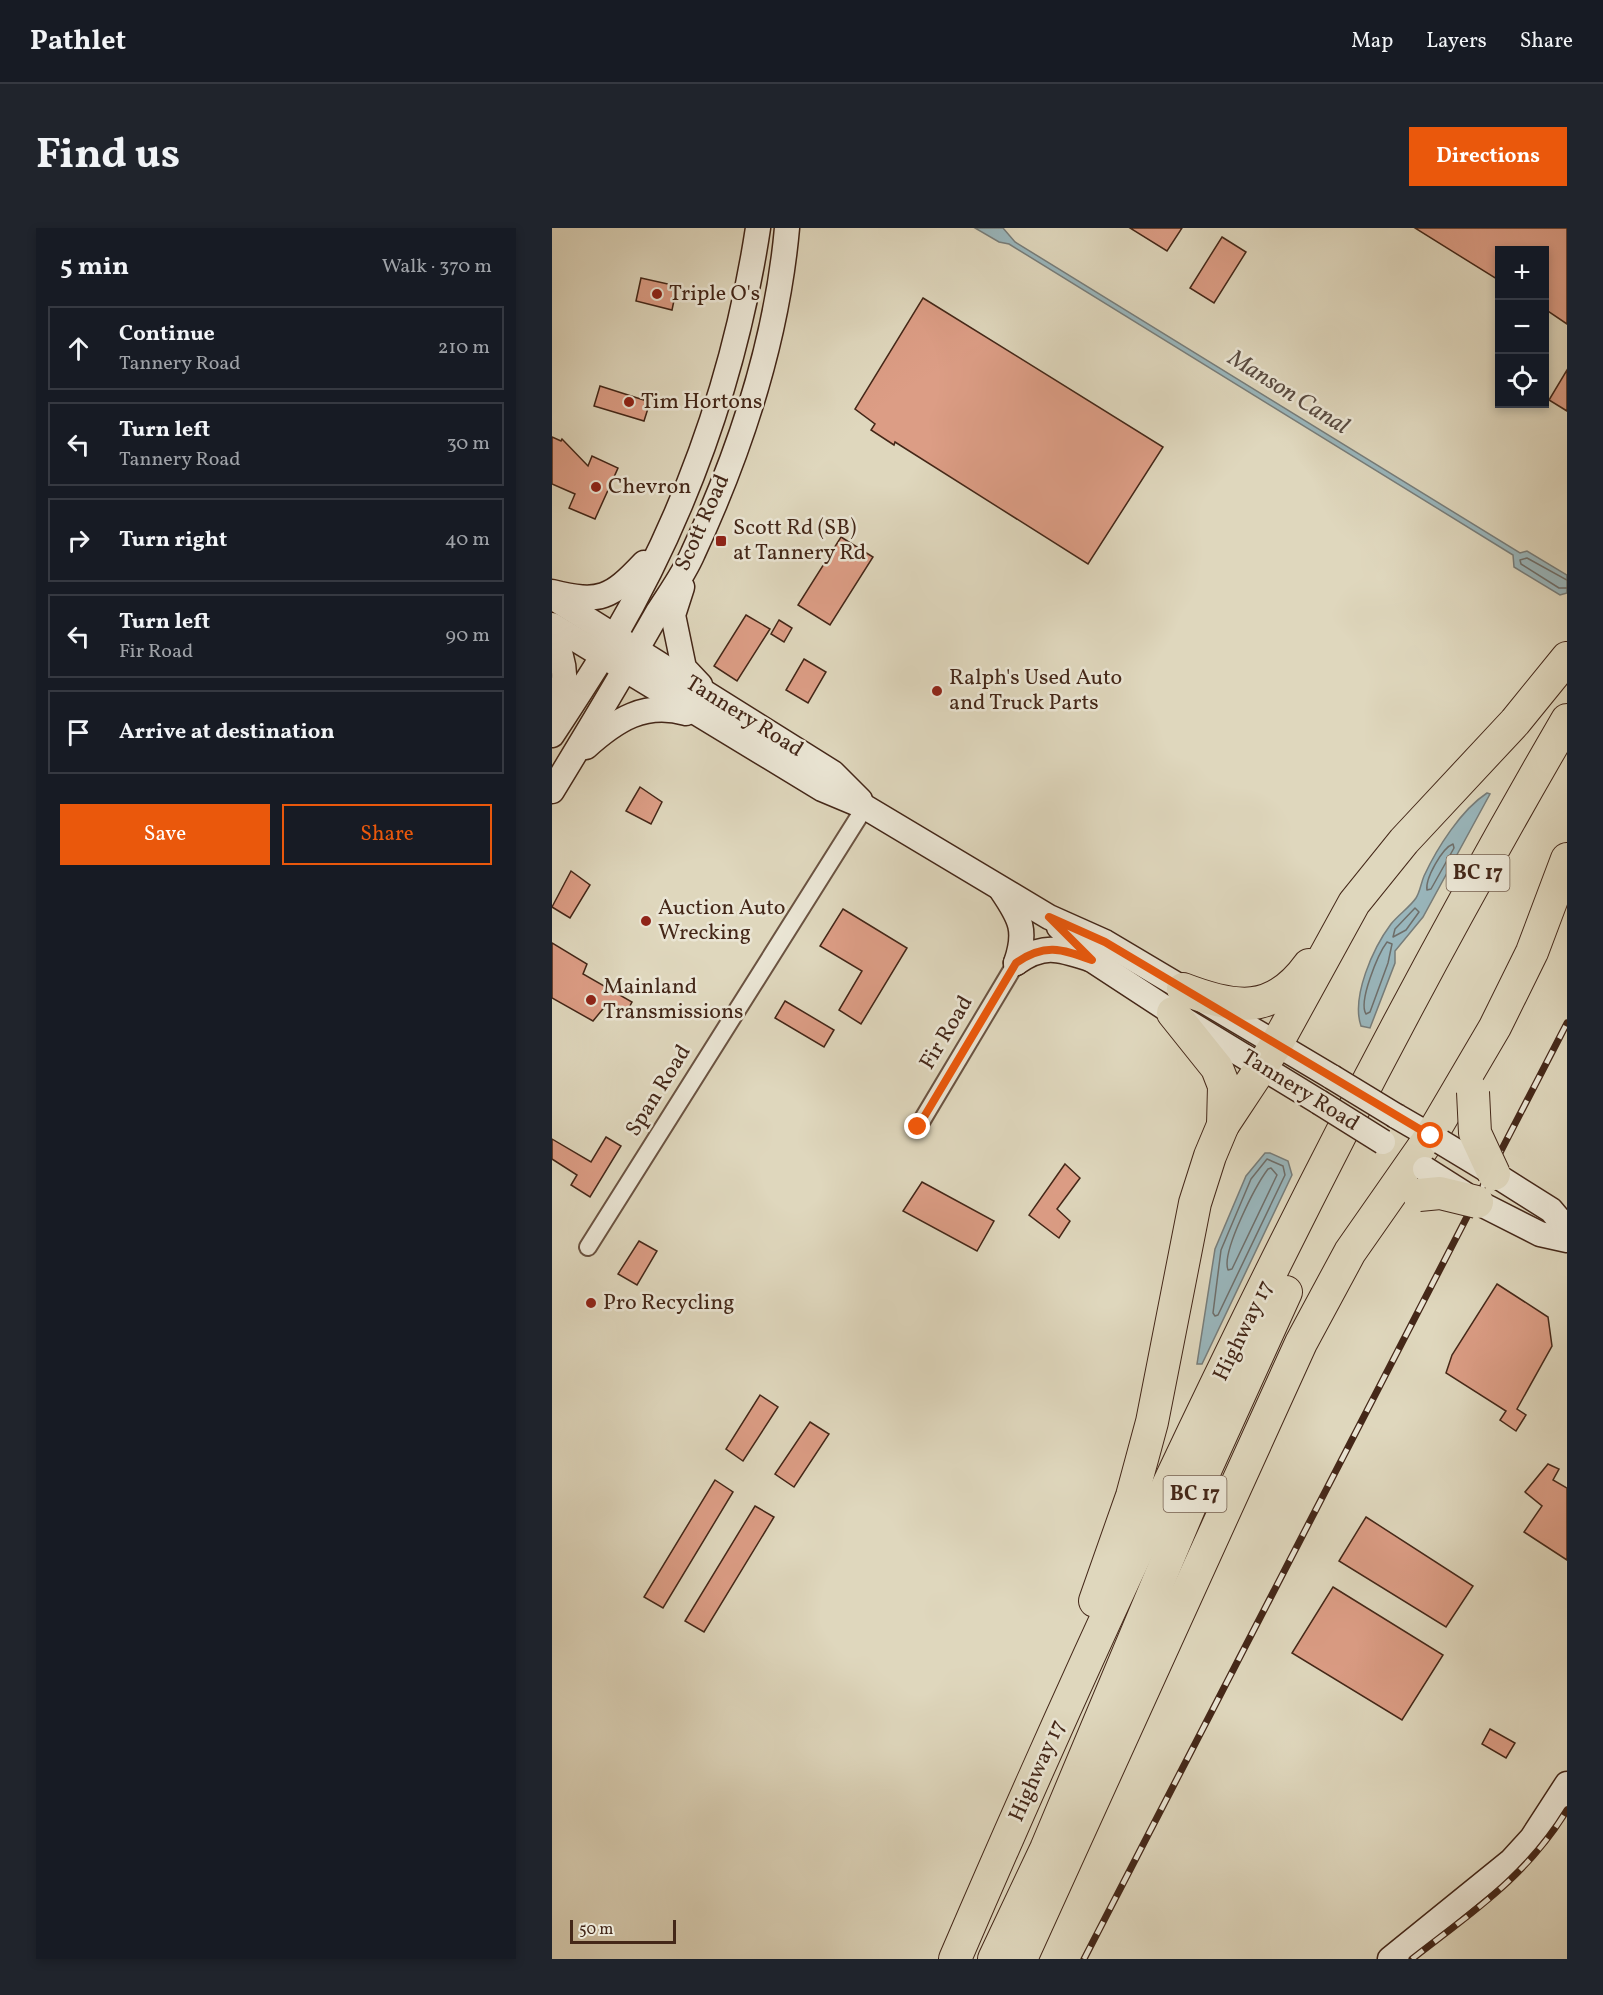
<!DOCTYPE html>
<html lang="en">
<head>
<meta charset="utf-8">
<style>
	body { margin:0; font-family:Vollkorn,serif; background:#20242c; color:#f1f3f6 }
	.controls { position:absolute; right:18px; top:18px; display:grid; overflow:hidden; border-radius:0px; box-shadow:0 3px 9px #0003 }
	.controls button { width:54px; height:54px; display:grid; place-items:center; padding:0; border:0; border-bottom:2px solid #363941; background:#171b24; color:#f1f3f6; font:30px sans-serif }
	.scale { position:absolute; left:18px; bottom:15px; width:106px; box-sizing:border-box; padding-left:6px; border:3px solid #442718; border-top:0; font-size:16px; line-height:21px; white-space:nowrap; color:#442718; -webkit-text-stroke:4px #eae5d4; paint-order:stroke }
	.stop { position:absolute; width:18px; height:18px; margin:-14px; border:4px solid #ea580c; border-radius:50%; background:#fff }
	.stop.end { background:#ea580c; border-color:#fff; box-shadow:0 2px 6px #0008 }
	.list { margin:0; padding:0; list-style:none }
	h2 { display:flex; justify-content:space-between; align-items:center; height:78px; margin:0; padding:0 24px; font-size:26px }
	h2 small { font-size:20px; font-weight:400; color:#9ea1a6 }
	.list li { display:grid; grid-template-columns:39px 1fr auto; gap:18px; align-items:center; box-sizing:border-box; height:84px; margin:0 12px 12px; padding:0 12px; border:2px solid #363941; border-radius:0px }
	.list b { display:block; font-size:22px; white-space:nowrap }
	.list p { margin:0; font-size:20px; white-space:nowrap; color:#9ea1a6 }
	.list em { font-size:20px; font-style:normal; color:#9ea1a6 }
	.actions { display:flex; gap:12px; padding:18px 24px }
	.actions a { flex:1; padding:14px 0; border:2px solid #ea580c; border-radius:0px; text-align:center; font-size:21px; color:#ea580c }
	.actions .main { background:#ea580c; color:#fff }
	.icon { flex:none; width:33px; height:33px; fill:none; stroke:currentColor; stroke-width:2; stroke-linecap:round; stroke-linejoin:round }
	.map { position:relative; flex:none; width:1015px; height:1731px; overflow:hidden; border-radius:0px }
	header { display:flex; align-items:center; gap:36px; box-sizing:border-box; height:84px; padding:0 30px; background:#171b24; border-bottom:2px solid #363941 }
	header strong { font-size:28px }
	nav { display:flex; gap:33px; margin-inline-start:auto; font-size:21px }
	.intro { display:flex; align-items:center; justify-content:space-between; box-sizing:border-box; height:144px; padding:0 36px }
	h1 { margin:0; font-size:42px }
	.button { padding:15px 27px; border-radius:0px; background:#ea580c; color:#fff; font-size:21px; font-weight:700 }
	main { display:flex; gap:36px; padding:0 36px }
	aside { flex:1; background:#171b24; border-radius:0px; box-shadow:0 3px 9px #0003 }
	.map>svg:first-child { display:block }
</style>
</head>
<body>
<header>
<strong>Pathlet</strong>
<nav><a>Map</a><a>Layers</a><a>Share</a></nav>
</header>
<div class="intro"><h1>Find us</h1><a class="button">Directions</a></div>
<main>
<aside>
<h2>5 min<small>Walk · 370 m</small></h2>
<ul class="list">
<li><svg class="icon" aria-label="ahead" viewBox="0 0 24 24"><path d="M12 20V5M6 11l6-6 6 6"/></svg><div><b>Continue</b><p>Tannery Road</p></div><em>210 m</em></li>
<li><svg class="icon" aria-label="left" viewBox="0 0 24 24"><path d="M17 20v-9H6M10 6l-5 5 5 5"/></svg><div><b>Turn left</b><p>Tannery Road</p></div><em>30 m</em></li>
<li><svg class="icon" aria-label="right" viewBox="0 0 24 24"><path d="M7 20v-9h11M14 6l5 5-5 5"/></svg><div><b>Turn right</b></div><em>40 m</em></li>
<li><svg class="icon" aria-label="left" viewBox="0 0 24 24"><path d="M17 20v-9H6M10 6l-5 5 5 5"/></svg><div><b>Turn left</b><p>Fir Road</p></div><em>90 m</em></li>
<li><svg class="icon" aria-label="arrive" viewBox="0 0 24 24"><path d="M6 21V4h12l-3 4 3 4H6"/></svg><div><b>Arrive at destination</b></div></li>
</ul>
<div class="actions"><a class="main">Save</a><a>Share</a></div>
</aside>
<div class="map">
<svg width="1015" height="1731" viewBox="0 0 1015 1731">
	<rect width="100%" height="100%" fill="#dfd7bd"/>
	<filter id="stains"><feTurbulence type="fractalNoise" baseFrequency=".00333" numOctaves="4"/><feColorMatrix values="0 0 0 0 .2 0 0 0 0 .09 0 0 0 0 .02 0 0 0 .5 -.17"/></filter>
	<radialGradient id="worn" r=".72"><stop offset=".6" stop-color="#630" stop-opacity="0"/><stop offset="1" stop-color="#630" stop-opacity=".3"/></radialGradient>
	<!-- water -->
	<g fill="#99b6bc" stroke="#777d7a" stroke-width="1.5">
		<path d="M423 0H451L463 14 968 325 975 323 1015 347V365L1008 367 962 339 961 327 457 16 447 14Z"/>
		<path d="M935 565 938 566 871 689 843 723V735L818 800 809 798C799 769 821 720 839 696 846 687 858 679 864 670 868 664 869 655 872 648 885 620 909 582 935 565Z"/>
		<path d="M713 925H718L736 933 740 947 650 1136H645L663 1021 694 948Z"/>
	</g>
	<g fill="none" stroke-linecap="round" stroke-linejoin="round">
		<!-- shore -->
		<g stroke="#6e6e6a" stroke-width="1.5">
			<path d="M1015 352 975 330 968 332 969 336 1007 360H1015"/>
			<path d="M901 616 902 620 879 661 875 662C873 651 890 620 901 616Z"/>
			<path d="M863 680 867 684 854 702 841 709 843 701Z"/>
			<path d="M835 714 840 716 836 735 818 784 814 786C806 774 826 726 835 714Z"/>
			<path d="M715 931 731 938 733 947 666 1087 663 1088 661 1085 669 1022 699 951Z"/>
			<path d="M719 940 725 947 680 1041 676 1042C669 1024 704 957 716 941Z"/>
		</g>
	</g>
	<!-- building -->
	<g fill="#dc9d85" stroke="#442718" stroke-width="1.5">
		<path d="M578 0H630L615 23Z"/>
		<path d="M863 0H1015V96L993 81V22H948V53Z"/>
		<path d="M670 9 694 24 662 75 638 60Z"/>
		<path d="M89 50 125 58 120 82 84 73Z"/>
		<path d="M371 70 611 219 536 336 343 214 342 217 319 202 323 196 303 181Z"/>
		<path d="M1015 142V183L997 172Z"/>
		<path d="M48 158 98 174 92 193 42 178Z"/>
		<path d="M0 209 9 213 10 211 36 238 40 228 66 240 43 291 17 280 23 266 0 256Z"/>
		<path d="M289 309 321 329 278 397 246 377Z"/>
		<path d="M194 387 218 401 185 453 162 438Z"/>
		<path d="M227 392 240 400 232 414 219 406Z"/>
		<path d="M252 431 274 444 256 475 234 462Z"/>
		<path d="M88 559 110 574 99 596 74 583Z"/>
		<path d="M19 643 38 657 18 690 0 679Z"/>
		<path d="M291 681 355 720 309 796 287 782 310 743 268 718Z"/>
		<path d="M0 715 35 736 31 746 80 774 74 785 55 776 41 793 0 770Z"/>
		<path d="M233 773 282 802 272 819 223 790Z"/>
		<path d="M54 909 69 918 38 969 19 957 25 947 0 931V911L39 934Z"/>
		<path d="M513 936 528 950 505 981 518 993 507 1010 477 987Z"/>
		<path d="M370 954 442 993 425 1023 351 983Z"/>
		<path d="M87 1013 105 1023 85 1057 66 1046Z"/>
		<path d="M945 1056 996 1089 1000 1118 965 1181 974 1187 964 1203 948 1192 954 1183 894 1145 900 1127Z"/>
		<path d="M208 1167 226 1179 191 1233 174 1221Z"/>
		<path d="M258 1194 277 1206 242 1259 223 1246Z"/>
		<path d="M996 1236 1007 1241 1001 1252 1015 1260V1332L972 1304 990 1278 973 1264Z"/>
		<path d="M163 1252 181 1264 111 1380 92 1369Z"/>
		<path d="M203 1278 222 1289 152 1404 133 1393Z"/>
		<path d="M814 1289 921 1358 894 1399 787 1333Z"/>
		<path d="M781 1359 891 1427 850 1492 740 1425Z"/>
		<path d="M938 1501 963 1515 954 1530 930 1516Z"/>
	</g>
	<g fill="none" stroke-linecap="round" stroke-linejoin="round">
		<!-- street casing -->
		<g stroke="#6b5341" stroke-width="20">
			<g id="street">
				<path d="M366 899 464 735"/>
				<path d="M36 1019 313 579"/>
			</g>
		</g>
		<!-- secondary casing -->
		<g stroke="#442718" stroke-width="27">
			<g id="secondary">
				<path d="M130 359 121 387 132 440 148 457"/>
				<path d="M0 364C48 376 59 370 92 335"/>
				<path d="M0 369 281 545 308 572"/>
				<path d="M0 397 270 561 313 579 497 689 553 714 780 849"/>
				<path d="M0 407C17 439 14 455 4 488"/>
				<path d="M0 507C21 475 42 443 61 411 135 284 184 144 206 0"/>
				<path d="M34 519C64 492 93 473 134 485"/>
				<path d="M0 563C36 504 72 444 106 384 118 365 132 346 141 325 188 224 225 112 235 0"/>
				<path d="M450 663C469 691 475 703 464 735"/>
				<path d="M507 699 540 732 621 785 767 874"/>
				<path d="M464 735C492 715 507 721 538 731"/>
				<path d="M844 888 889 914"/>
				<path d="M942 946 999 982 1015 1001"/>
				<path d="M925 974 988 1006 1015 1012"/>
				<path d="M838 1731 959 1633 980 1610 1015 1556"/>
			</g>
		</g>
		<!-- highway casing -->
		<g stroke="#442718" stroke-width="34">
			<g id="highway">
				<path d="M631 761C683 781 721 787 757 737"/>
				<path d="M621 785 665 840 672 858 671 897"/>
				<path d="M543 1373 580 1268 600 1194 643 975 658 928 671 897 724 817 802 675 852 613 963 494 1015 430"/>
				<path d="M403 1731C585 1308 783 891 1015 492"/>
				<path d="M442 1731 494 1621 651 1247 734 1064"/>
				<path d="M469 1731 749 1115 798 1024 879 908 943 799 980 724 1015 631"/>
			</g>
		</g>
		<!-- street -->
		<use href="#street" stroke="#eae5d4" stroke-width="16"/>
		<!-- secondary -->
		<use href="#secondary" stroke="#eae5d4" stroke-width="24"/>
		<!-- highway -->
		<use href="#highway" stroke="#dfd7bd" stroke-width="32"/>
		<!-- rail casing -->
		<g stroke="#442718" stroke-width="7">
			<g id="rail">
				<path d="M532 1731 1015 795"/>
				<path d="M860 1731C920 1684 974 1649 1015 1582"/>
			</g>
		</g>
		<!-- rail -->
		<use href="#rail" stroke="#eae5d4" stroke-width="4.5" stroke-dasharray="14" stroke-linecap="butt"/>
		<!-- secondary-bridge casing -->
		<g stroke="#442718" stroke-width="27" stroke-linecap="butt">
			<g id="secondary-bridge">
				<path d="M780 849 844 888"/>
				<path d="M767 874 831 914"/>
				<path d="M889 914 942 946"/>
				<path d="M873 941 914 967"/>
			</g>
		</g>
		<!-- highway-bridge casing -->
		<g stroke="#442718" stroke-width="34" stroke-linecap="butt">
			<g id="highway-bridge">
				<path d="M921 864 923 905 942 946"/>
				<path d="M867 967 888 965 925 974"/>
			</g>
		</g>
		<!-- secondary-bridge -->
		<use href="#secondary-bridge" stroke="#eae5d4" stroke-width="24"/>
		<!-- highway-bridge -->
		<use href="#highway-bridge" stroke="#dfd7bd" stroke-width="32"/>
	</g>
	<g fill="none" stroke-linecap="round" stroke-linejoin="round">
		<!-- route -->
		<path stroke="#ea580c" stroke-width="8" d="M366 899 464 735C493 715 509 721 540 732L497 689 553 714 879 908"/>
	</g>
	<!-- markers -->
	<g fill="#8f2418" stroke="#eae5d4" stroke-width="2">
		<circle cx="105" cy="66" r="6"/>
		<circle cx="77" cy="174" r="6"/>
		<circle cx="44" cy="259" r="6"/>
		<rect x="163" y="307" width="12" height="12" rx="3"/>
		<circle cx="385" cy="463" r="6"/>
		<circle cx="94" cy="693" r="6"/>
		<circle cx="39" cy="772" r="6"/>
		<circle cx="39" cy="1075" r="6"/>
	</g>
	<g text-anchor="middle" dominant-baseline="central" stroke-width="5" stroke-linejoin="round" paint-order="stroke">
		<!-- shield labels -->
		<g fill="#eae5d4" stroke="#766050" stroke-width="1.5">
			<rect x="894.5" y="627" width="63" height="36" rx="4.5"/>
			<rect x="611.5" y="1248" width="63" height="36" rx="4.5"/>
		</g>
		<g font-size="21" font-weight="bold" fill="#442718">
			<text x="926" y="645">BC 17</text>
			<text x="643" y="1266">BC 17</text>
		</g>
		<!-- poi labels -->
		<g font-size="22" fill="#442718" stroke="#eae5d4" text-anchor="start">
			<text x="117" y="66">Triple O's</text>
			<text x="89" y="174">Tim Hortons</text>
			<text x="56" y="259">Chevron</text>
			<text x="181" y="300">Scott Rd (SB)<tspan x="181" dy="25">at Tannery Rd</tspan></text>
			<text x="397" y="450">Ralph's Used Auto<tspan x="397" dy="25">and Truck Parts</tspan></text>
			<text x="106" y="680">Auction Auto<tspan x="106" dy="25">Wrecking</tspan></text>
			<text x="51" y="759">Mainland<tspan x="51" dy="25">Transmissions</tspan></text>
			<text x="51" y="1075">Pro Recycling</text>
		</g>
		<!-- street labels -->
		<g font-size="22" fill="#442718" stroke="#eae5d4">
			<text transform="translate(151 295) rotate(-66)">Scott Road</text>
			<text transform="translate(192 489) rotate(32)">Tannery Road</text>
			<text transform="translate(395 805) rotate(-59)">Fir Road</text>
			<text transform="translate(107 863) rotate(-58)">Span Road</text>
			<text transform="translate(748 863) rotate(32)">Tannery Road</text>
			<text transform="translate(692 1103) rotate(-64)">Highway 17</text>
			<text transform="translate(486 1543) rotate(-66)">Highway 17</text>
		</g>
		<!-- water labels -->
		<g font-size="24" font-style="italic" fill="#594b41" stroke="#eae5d4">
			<text transform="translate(736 165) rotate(32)">Manson Canal</text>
		</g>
	</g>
	<rect width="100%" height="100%" filter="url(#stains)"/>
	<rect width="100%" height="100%" fill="url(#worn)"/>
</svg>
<div class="controls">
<button>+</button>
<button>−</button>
<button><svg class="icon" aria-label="locate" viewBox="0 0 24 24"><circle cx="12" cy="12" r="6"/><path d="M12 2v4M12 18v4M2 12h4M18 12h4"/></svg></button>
</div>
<div class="scale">50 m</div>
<div class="stop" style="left:879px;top:908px"></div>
<div class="stop end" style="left:366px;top:899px"></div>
</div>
</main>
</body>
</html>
